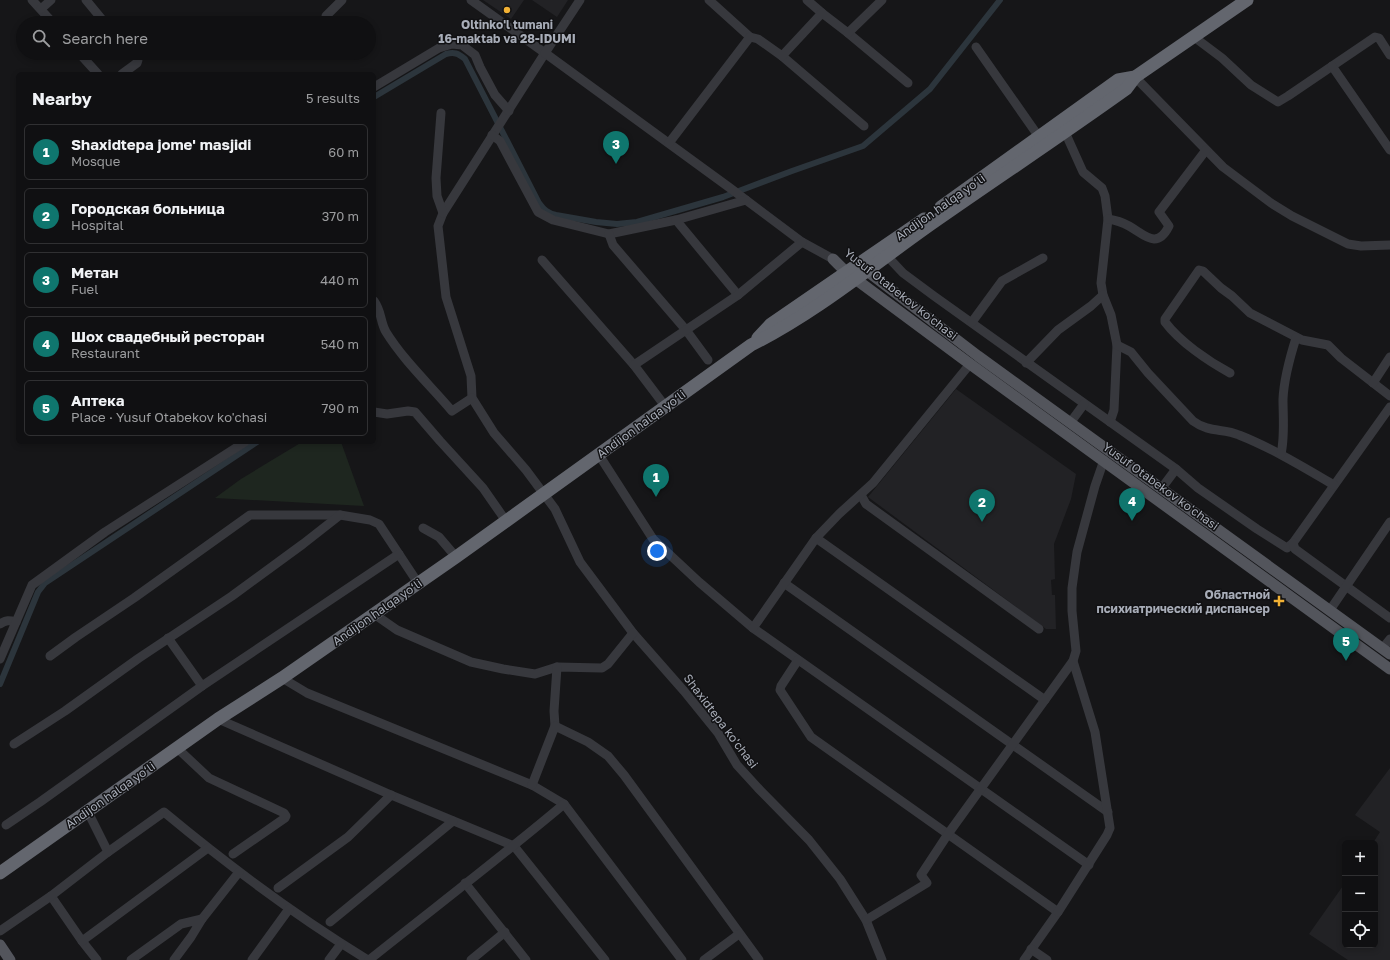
<!DOCTYPE html>
<html lang="en">
<head>
<meta charset="utf-8">
<style>
	body { margin:0; font-family:"Golos Text",sans-serif; background:#19191b; color:#f1f3f6 }
	.controls { position:absolute; right:12px; bottom:12px; display:grid; overflow:hidden; border-radius:6px; box-shadow:0 2px 6px #0003 }
	.controls button { width:36px; height:36px; display:grid; place-items:center; padding:0; border:0; border-bottom:1px solid #303032; background:#101012; color:#f1f3f6; font:20px sans-serif }
	.you { position:absolute; left:657px; top:551px; width:14px; height:14px; margin:-10px; border:3px solid #fff; border-radius:50%; background:#1a73e8; box-shadow:0 0 0 6px #1a73e833 }
	.badge { display:grid; place-items:center; width:26px; height:26px; border-radius:50%; background:#0f766e; color:#fff; font-size:13px; font-weight:700 }
	.pin { position:absolute; translate:-50% -33px; filter:drop-shadow(0 1px 2px #0008) }
	.pin::after { content:''; position:absolute; top:21px; width:14px; height:12px; background:inherit; clip-path:polygon(0 0,100% 0,50% 100%) }
	.list { margin:0; padding:0; list-style:none }
	h2 { display:flex; justify-content:space-between; align-items:center; height:52px; margin:0; padding:0 16px; font-size:17px }
	h2 small { font-size:13px; font-weight:400; color:#9c9d9f }
	.list li { display:grid; grid-template-columns:26px 1fr auto; gap:12px; align-items:center; box-sizing:border-box; height:56px; margin:0 8px 8px; padding:0 8px; border:1px solid #303032; border-radius:6px }
	.list b { display:block; font-size:15px; white-space:nowrap }
	.list p { margin:0; font-size:13px; white-space:nowrap; color:#9c9d9f }
	.list em { font-size:13px; font-style:normal; color:#9c9d9f }
	.icon { flex:none; width:22px; height:22px; fill:none; stroke:currentColor; stroke-width:2; stroke-linecap:round; stroke-linejoin:round }
	.map { position:relative; flex:none; width:1390px; height:960px; overflow:hidden }
	.search { position:absolute; background:#101012; box-shadow:0 2px 6px #0003; left:16px; top:16px; width:360px; height:44px; display:flex; align-items:center; gap:10px; box-sizing:border-box; padding:0 14px; border-radius:22px; color:#9c9d9f; font-size:15px }
	.panel { position:absolute; background:#101012; box-shadow:0 2px 6px #0003; left:16px; top:72px; width:360px; height:372px; border-radius:6px }
	.map>svg:first-child { display:block }
</style>
</head>
<body>
<div class="map">
<svg width="1390" height="960" viewBox="0 0 1390 960">
	<rect width="100%" height="100%" fill="#161618"/>
	<!-- built -->
	<g fill="#222225">
		<path d="M483 0H524L511 19Z"/>
		<path d="M532 0H568L557 17Z"/>
		<path d="M956 389 1076 474 1071 499 1054 544 1055 579 1051 580 1052 595H1055L1056 629H1046L868 497Z"/>
		<path d="M1390 768V960H1348L1309 934 1345 883V945H1375V843H1373L1380 832 1355 815Z"/>
	</g>
	<!-- green -->
	<path fill="#1e261f" d="M302 442H341L364 506 215 498 241 479Z"/>
	<g fill="none" stroke-linecap="round" stroke-linejoin="round">
		<!-- canal -->
		<g stroke="#2c353c" stroke-width="6">
			<path d="M374 97 446 54C454 52 458 53 465 59L539 203C544 210 548 213 556 215L596 222 617 224 637 222 723 197 792 171 863 146 930 89 1000 0"/>
			<path d="M0 684 38 592 45 583 257 442"/>
		</g>
		<!-- minor -->
		<g stroke="#37383d" stroke-width="9">
			<path d="M32 0 53 23"/>
			<path d="M86 0 105 23"/>
			<path d="M471 0 545 53 443 213 438 226 446 297 471 376 472 398 494 433 526 470 555 509 580 562 633 633 684 691 718 733 737 765 758 788 809 840 840 879 866 920 882 960"/>
			<path d="M580 0 545 53 730 188 802 242 833 259"/>
			<path d="M709 0 750 37"/>
			<path d="M807 0 822 13"/>
			<path d="M41 9 51 0"/>
			<path d="M326 16 342 0"/>
			<path d="M848 33 908 83"/>
			<path d="M1194 37 1222 58 1251 85 1278 102 1288 96 1375 37 1379 38 1390 55"/>
			<path d="M976 47 1039 137"/>
			<path d="M79 53 98 74"/>
			<path d="M782 56 864 126"/>
			<path d="M1332 66 1390 150"/>
			<path d="M122 74 137 63 138 60 133 53"/>
			<path d="M1135 77 1223 167 1271 203 1292 216 1348 244 1361 246 1390 245"/>
			<path d="M374 87 439 48 452 44 462 45 475 55 480 67 495 95 509 111"/>
			<path d="M441 113 436 178 437 196 443 213"/>
			<path d="M1065 132 1083 172 1102 188 1105 196 1108 219 1101 283 1103 295 1111 315 1117 345 1114 410 1110 422"/>
			<path d="M492 135 500 141 538 212 553 220 609 234 676 220 746 200"/>
			<path d="M669 143 750 37 758 39 782 56 822 13 848 33 882 0"/>
			<path d="M1108 219C1115 220 1122 222 1129 226 1145 235 1157 250 1169 226L1159 212 1206 150"/>
			<path d="M676 220 738 295"/>
			<path d="M609 234 613 245 686 330 708 360"/>
			<path d="M887 256 903 273 934 296 1176 469 1198 488 1257 529 1287 548 1293 543 1390 407"/>
			<path d="M542 260 634 365"/>
			<path d="M374 301C382 312 380 322 386 332 404 361 430 385 452 411L472 398"/>
			<path d="M972 322 1002 281 1043 258"/>
			<path d="M1117 345 1131 352 1148 373 1193 421C1209 433 1223 428 1239 435 1272 448 1303 467 1334 485"/>
			<path d="M1026 363 1058 330 1091 306 1103 295"/>
			<path d="M1230 373C1208 361 1180 342 1165 322V319L1199 270 1203 271 1221 288 1232 296 1250 313 1302 340 1328 345 1341 358 1390 396"/>
			<path d="M1373 383 1390 357"/>
			<path d="M665 406 634 365 738 295 802 242"/>
			<path d="M374 412 387 414 408 411 415 412 440 441 483 488 506 521"/>
			<path d="M1070 423 1084 404"/>
			<path d="M1281 454C1285 436 1283 417 1283 399 1284 378 1290 357 1296 338"/>
			<path d="M599 455 653 539 699 582 753 628 1089 865"/>
			<path d="M1161 489 1176 469"/>
			<path d="M861 495 866 504 1039 629"/>
			<path d="M423 528 439 537 456 557"/>
			<path d="M816 538 1045 700"/>
			<path d="M1293 543 1295 549 1390 618"/>
			<path d="M784 583 1108 812"/>
			<path d="M1330 610 1390 522"/>
			<path d="M374 614 397 630 471 662 503 669 535 674 557 667 602 668 608 664 633 633"/>
			<path d="M0 624C6 620 9 620 16 622"/>
			<path d="M753 628 816 538 839 514 873 483 970 364"/>
			<path d="M168 638 202 686"/>
			<path d="M1382 649 1390 639"/>
			<path d="M50 656 76 637 134 598 250 515H340L370 520 379 524 418 583"/>
			<path d="M0 659 32 585 105 532 245 442"/>
			<path d="M798 660 781 686 780 690 811 737 1058 912 1024 960"/>
			<path d="M282 678 307 693 532 785 564 804 682 960"/>
			<path d="M218 719 391 795 514 846 605 960"/>
			<path d="M555 726 554 711 557 667"/>
			<path d="M14 744 65 711 139 658 232 596 303 544 340 515"/>
			<path d="M177 748 209 778 284 813 286 816 285 818 233 854"/>
			<path d="M532 785 555 726 588 742 608 756 624 775 759 960"/>
			<path d="M6 825 40 802 202 686 399 554"/>
			<path d="M108 852 164 812C229 866 296 916 368 960"/>
			<path d="M465 883 526 960"/>
			<path d="M278 888 348 837 391 795"/>
			<path d="M51 896 82 941 97 960"/>
			<path d="M1058 912 1107 835 1110 828 1095 732 1073 661"/>
			<path d="M202 919 239 872"/>
			<path d="M866 920 927 883 921 875 948 834 1073 661 1076 651 1072 611V588L1077 552 1095 486 1104 460"/>
			<path d="M330 922 453 821"/>
			<path d="M0 931 51 896 108 852 87 810"/>
			<path d="M82 941 208 848"/>
			<path d="M1031 949 1047 960"/>
			<path d="M131 960 181 924 202 919 191 937 174 960"/>
			<path d="M252 960 289 909"/>
			<path d="M329 960 341 944"/>
			<path d="M369 960C434 908 500 858 564 804"/>
			<path d="M471 960 505 932"/>
			<path d="M704 960 739 934"/>
		</g>
		<!-- major -->
		<g stroke="#53555c" stroke-width="11">
			<path d="M833 259 846 272 970 364 1390 669"/>
			<path d="M861 268 867 271 978 356 1390 654"/>
			<path d="M0 945 10 960"/>
		</g>
		<!-- highway -->
		<g stroke="#63666e" stroke-width="13">
			<path d="M941 207 1118 80 1135 77 1247 0"/>
			<path d="M758 338 771 324 924 219"/>
			<path d="M0 873 218 719 282 678 456 557 751 345C813 314 868 269 924 229 991 182 1059 137 1126 89L1135 77"/>
		</g>
	</g>
	<!-- markers -->
	<g fill="#f2b134" stroke="#111113" stroke-width="1.5">
		<circle cx="507" cy="10" r="4"/>
		<path d="M1277 595h4v4h4v4h-4v4h-4v-4h-4v-4h4z"/>
	</g>
	<g text-anchor="middle" dominant-baseline="central" stroke-width="3" stroke-linejoin="round" paint-order="stroke">
		<!-- poi labels -->
		<g font-size="12" font-weight="bold" fill="#a8adb8" stroke="#111113">
			<text x="507" y="24">Oltinko'l tumani<tspan x="507" dy="14">16-maktab va 28-IDUMI</tspan></text>
			<text x="1270" y="594" text-anchor="end">Областной<tspan x="1270" dy="14">психиатрический диспансер</tspan></text>
		</g>
		<!-- street labels -->
		<g font-size="12" fill="#a8adb8" stroke="#111113">
			<text transform="translate(940 207) rotate(-35)">Andijon halqa yo‘li</text>
			<text transform="translate(901 294) rotate(38)">Yusuf Otabekov ko'chasi</text>
			<text transform="translate(641 424) rotate(-36)">Andijon halqa yo‘li</text>
			<text transform="translate(1161 486) rotate(36)">Yusuf Otabekov ko'chasi</text>
			<text transform="translate(377 612) rotate(-35)">Andijon halqa yo‘li</text>
			<text transform="translate(721 721) rotate(53)">Shaxidtepa ko'chasi</text>
			<text transform="translate(110 795) rotate(-35)">Andijon halqa yo‘li</text>
		</g>
	</g>
</svg>
<div class="controls">
<button>+</button>
<button>−</button>
<button><svg class="icon" aria-label="locate" viewBox="0 0 24 24"><circle cx="12" cy="12" r="6"/><path d="M12 2v4M12 18v4M2 12h4M18 12h4"/></svg></button>
</div>
<div class="you"></div>
<div class="pin badge" style="left:656px;top:497px">1</div>
<div class="pin badge" style="left:982px;top:522px">2</div>
<div class="pin badge" style="left:616px;top:164px">3</div>
<div class="pin badge" style="left:1132px;top:521px">4</div>
<div class="pin badge" style="left:1346px;top:661px">5</div>
<div class="search"><svg class="icon" aria-label="search" viewBox="0 0 24 24"><circle cx="10" cy="10" r="6"/><path d="M15 15l6 6"/></svg>Search here</div>
<section class="panel">
<h2>Nearby<small>5 results</small></h2>
<ul class="list">
<li><span class="badge">1</span><div><b>Shaxidtepa jome' masjidi</b><p>Mosque</p></div><em>60 m</em></li>
<li><span class="badge">2</span><div><b>Городская больница</b><p>Hospital</p></div><em>370 m</em></li>
<li><span class="badge">3</span><div><b>Метан</b><p>Fuel</p></div><em>440 m</em></li>
<li><span class="badge">4</span><div><b>Шох свадебный ресторан</b><p>Restaurant</p></div><em>540 m</em></li>
<li><span class="badge">5</span><div><b>Аптека</b><p>Place · Yusuf Otabekov ko'chasi</p></div><em>790 m</em></li>
</ul>
</section>
</div>
</body>
</html>
